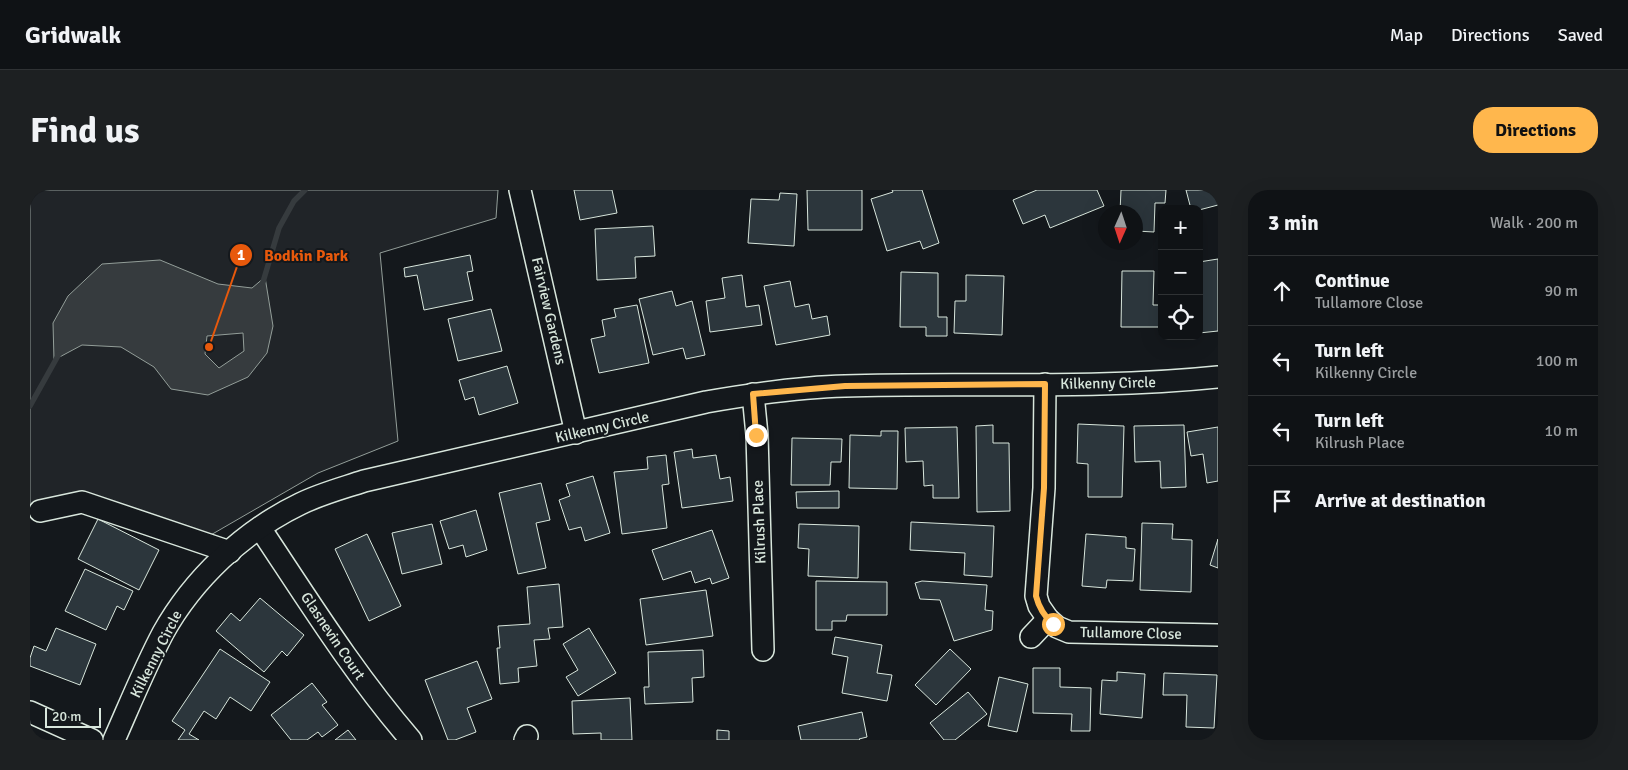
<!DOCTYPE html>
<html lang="en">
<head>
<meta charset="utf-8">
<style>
	body { margin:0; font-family:Signika,sans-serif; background:#1d2022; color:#f1f3f6 }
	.controls { position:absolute; right:15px; top:15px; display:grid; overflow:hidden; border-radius:10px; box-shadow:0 5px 20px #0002 }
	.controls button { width:45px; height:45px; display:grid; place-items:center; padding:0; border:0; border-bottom:1px solid #2f3234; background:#0f1215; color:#f1f3f6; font:25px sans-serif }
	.compass { position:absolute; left:1068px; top:15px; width:45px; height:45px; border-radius:50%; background:#0f1215; box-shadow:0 5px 20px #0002; rotate:183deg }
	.scale { position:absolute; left:15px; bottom:12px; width:56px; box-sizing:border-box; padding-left:5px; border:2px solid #d8e6dc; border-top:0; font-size:14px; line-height:18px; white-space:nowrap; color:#d8e6dc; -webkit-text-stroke:4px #14181c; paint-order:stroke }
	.stop { position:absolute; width:15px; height:15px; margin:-11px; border:4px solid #ffb74d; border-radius:50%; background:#fff }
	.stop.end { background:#ffb74d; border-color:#fff; box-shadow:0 1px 5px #0008 }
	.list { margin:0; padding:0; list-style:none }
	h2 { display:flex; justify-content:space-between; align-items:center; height:65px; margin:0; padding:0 20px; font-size:21px }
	h2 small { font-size:16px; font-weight:400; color:#9b9ea0 }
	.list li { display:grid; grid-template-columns:32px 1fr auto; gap:15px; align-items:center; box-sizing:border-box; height:70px; padding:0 20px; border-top:1px solid #2f3234 }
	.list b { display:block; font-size:19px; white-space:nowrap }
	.list p { margin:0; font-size:16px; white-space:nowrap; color:#9b9ea0 }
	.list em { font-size:16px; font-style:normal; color:#9b9ea0 }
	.icon { flex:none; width:28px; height:28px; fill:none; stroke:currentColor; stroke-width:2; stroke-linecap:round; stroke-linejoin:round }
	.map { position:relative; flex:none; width:1188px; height:550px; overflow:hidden; border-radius:20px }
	header { display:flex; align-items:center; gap:30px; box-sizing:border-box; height:70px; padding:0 25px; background:#0f1215; border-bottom:1px solid #2f3234 }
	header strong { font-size:24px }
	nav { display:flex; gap:28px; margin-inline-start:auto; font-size:18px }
	.intro { display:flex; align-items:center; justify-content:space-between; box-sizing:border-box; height:120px; padding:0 30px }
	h1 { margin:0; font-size:35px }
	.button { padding:12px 22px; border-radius:20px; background:#ffb74d; color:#111; font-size:18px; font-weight:700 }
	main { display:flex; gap:30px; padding:0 30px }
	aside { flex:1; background:#0f1215; border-radius:20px; box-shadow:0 5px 20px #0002 }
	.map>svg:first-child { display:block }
</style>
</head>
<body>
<header>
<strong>Gridwalk</strong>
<nav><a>Map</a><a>Directions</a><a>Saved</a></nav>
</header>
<div class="intro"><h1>Find us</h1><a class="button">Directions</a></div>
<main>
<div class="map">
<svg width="1188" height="550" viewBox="0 0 1188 550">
	<rect width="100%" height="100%" fill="#14181c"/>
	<!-- green -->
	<path fill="#202428" stroke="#939e99" d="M0 0H468L466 28 350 63 368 251 288 283 179 346 34 306 0 316Z"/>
	<!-- water -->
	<path fill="#363b3e" stroke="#939e99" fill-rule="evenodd" d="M130 70 188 94 222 98 235 87 243 136 237 163 218 187 178 205 141 199 124 177 91 157 52 155 24 170 23 133 38 106 72 74ZM213 143 214 161 189 178 175 164 177 146Z"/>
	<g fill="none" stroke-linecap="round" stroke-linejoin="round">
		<!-- stream -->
		<g stroke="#363b3e" stroke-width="5.5">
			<path d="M233 92 249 38 264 11 275 0"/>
			<path d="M0 216 29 164"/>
		</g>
	</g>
	<!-- building -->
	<g fill="#2c363c" stroke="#d8e6dc">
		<path d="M544 0H582L587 23 550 30Z"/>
		<path d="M777 0H832V40H778Z"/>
		<path d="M862 0H892L909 53 893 59 890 51 857 61 841 9 863 2Z"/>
		<path d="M1007 0H1067L1074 16 1020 38 1015 25 993 34 983 10Z"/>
		<path d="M1091 0H1136L1135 13H1125L1124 42 1106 41V22H1090Z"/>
		<path d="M1156 0H1188V15L1169 20V19H1161Z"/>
		<path d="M750 3 767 4 764 56 718 53 721 9 749 10Z"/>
		<path d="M623 36 625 66 605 67 606 88 567 90 565 39Z"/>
		<path d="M440 65 443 81 437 82 443 110 394 120 387 85 375 87 374 78Z"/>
		<path d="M1188 69V141L1169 143V72Z"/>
		<path d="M1092 81H1124L1123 115H1132V137H1091Z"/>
		<path d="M871 82 908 83V127H917V146H896V137H870Z"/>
		<path d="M712 85 716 117 729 115 732 135 680 142 676 111 695 108 692 88Z"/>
		<path d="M936 85 974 86 972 145 924 143 925 111H936Z"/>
		<path d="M760 91 765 117 779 114 782 129 797 126 800 145 746 155 734 96Z"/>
		<path d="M642 101 646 116 662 111 675 165 656 169 653 158 623 165 609 109Z"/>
		<path d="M607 115 619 173 569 183 561 149 575 146 572 130 586 127 584 119Z"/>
		<path d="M461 119 472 161 428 171 418 129Z"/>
		<path d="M477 176 488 213 449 225 444 207 435 210 429 190Z"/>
		<path d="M1048 234 1094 236 1092 307H1058V274L1047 273Z"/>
		<path d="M963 235V253H979L980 321 947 322 946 236Z"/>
		<path d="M1154 235 1156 297 1131 298 1130 271 1105 272 1104 236Z"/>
		<path d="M927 237 929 308H903V295L894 296 893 271 876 272 875 238Z"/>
		<path d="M1188 237V291L1177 293 1173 264 1161 266 1157 242Z"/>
		<path d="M851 241H868L867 299 819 298 820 245 851 246Z"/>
		<path d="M762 248 812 249 811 272H801L800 295H761Z"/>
		<path d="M662 259 663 268 686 265 690 289 700 287 703 311 652 318 644 262Z"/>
		<path d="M636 265 639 294 632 295 637 338 592 344 584 282 618 279 617 267Z"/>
		<path d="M563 286 580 343 555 351 551 337 539 340 529 310 540 306 536 294Z"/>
		<path d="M511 293 520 330 506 333 516 378 488 384 469 303Z"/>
		<path d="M809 301V318H767L766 302Z"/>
		<path d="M446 320 457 360 436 367 433 355 419 359 410 331Z"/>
		<path d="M68 329 129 360 109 400 48 369Z"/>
		<path d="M881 332 964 336 962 387 934 385 935 363 880 360Z"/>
		<path d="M1112 333 1143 334 1142 349 1162 350 1161 402 1110 400Z"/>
		<path d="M402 334 412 374 372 384 362 343Z"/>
		<path d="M769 334 829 336 828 388 778 386 779 359 768 358Z"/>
		<path d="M682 340 699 388 682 394 680 388 665 393 661 381 633 390 622 360Z"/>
		<path d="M337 344 371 416 339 431 305 359Z"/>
		<path d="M1056 344 1096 347V358L1105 359 1103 391 1077 390 1076 398 1052 396Z"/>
		<path d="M1188 349V378L1180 375Z"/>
		<path d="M55 379 103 401 94 420 87 416 76 440 35 421Z"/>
		<path d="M786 391 857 392V425H817L816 431H802V440H786Z"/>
		<path d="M892 391 957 395 955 420 963 421 962 440 924 451 910 410 890 409 885 393Z"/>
		<path d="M529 394 533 437 518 438 520 449 504 450 507 476 488 478 489 492 470 494 467 458H470L468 436 500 434 497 397Z"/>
		<path d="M676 400 683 446 616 455 610 409Z"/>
		<path d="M230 408 274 445 257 466 252 461 234 482 186 441 201 423 210 431Z"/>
		<path d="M26 438 66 454 50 495 0 476V468L4 456 16 461Z"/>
		<path d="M559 438 586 483 548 506 536 487 548 480 533 454Z"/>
		<path d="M805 447 852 455 847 483 862 485 857 511 812 503 818 467 802 464Z"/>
		<path d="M190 459 240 492 221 521 200 507 186 529 174 521 159 544 169 550H148L155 540 142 531Z"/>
		<path d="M920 459 941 479 906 515 885 495Z"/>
		<path d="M673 460 674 487 662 488 663 512 615 514 614 497H619L618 462Z"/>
		<path d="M447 471 462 509 437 518 446 542 425 550H418L395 490Z"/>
		<path d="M1003 478H1030V497L1061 498 1060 541H1041L1042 524 1003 523Z"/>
		<path d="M1087 482 1115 484 1112 528 1070 524 1072 490 1087 491Z"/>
		<path d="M1134 483 1187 485 1184 538 1156 537 1157 505H1133Z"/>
		<path d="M969 487 998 494 987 542 958 536Z"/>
		<path d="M282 493 297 512 292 515 308 535 292 547 288 542 277 550H261L241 525Z"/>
		<path d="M938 502 957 524 925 550H914L900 533Z"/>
		<path d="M600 508 602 550H571V543L543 544 542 511Z"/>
		<path d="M832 522 837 547 829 549 830 550H771L768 536Z"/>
		<path d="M318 540 326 550H305Z"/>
		<path d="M687 540 699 541V550H687Z"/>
	</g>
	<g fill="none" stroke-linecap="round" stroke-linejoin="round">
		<!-- minor casing -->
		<g stroke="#d8e6dc" stroke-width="24">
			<g id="minor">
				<path d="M490 0 546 243"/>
				<path d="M1015 194 1014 298 1006 406 1009 416 1018 429 1027 437 1039 442 1188 445"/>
				<path d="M723 204 727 245 733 460"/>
				<path d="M10 321 52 312 200 362"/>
				<path d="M230 338C278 410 324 484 381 550"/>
				<path d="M1001 447 1018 429"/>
				<path d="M0 522 62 550"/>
				<path d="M84 550C100 514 115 477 133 443 163 389 214 341 270 314 290 304 313 298 334 291L676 212C722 204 768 197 815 196 939 192 1064 200 1188 187"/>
				<path d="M495 550 497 546"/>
			</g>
		</g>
		<!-- minor -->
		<use href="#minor" stroke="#14181c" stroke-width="21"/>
	</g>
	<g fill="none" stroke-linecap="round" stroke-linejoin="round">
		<!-- route -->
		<path stroke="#ffb74d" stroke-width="6" d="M726 245 723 204 815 196 1015 194 1014 298 1006 406C1009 418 1014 426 1023 434"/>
	</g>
	<g text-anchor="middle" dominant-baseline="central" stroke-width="4" stroke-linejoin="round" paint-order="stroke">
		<!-- street labels -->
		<g font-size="15" fill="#d8e6dc" stroke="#14181c">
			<text transform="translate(519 121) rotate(77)">Fairview Gardens</text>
			<text transform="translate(1078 193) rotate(-1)">Kilkenny Circle</text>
			<text transform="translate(572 237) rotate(-13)">Kilkenny Circle</text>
			<text transform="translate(729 332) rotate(-92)">Kilrush Place</text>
			<text transform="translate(1101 443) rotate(1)">Tullamore Close</text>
			<text transform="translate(303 446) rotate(56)">Glasnevin Court</text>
			<text transform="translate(126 464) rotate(-63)">Kilkenny Circle</text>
		</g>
	</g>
	<!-- callouts -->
	<path fill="none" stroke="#e8590c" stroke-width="2" d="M179 157L211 65"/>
	<g fill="#e8590c" stroke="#14181c" stroke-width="2">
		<circle cx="179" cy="157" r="5"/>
		<circle cx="211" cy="65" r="12"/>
	</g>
	<g font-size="15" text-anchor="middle" font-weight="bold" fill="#fff">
		<text x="211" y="70">1</text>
	</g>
	<g font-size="16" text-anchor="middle" font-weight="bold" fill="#e8590c" stroke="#14181c" stroke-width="4" stroke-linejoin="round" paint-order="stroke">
		<text x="276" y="71">Bodkin Park</text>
	</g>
</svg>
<div class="controls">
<button>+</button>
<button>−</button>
<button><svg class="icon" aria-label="locate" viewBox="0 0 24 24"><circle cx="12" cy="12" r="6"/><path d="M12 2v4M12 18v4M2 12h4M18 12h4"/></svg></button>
</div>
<svg class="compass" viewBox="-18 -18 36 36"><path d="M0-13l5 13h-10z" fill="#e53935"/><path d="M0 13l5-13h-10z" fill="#9b9ea0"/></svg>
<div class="scale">20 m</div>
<div class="stop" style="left:1023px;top:434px"></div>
<div class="stop end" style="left:726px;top:245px"></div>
</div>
<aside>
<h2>3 min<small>Walk · 200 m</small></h2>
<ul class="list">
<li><svg class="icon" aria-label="ahead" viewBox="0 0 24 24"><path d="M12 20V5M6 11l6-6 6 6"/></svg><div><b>Continue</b><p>Tullamore Close</p></div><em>90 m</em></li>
<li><svg class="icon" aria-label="left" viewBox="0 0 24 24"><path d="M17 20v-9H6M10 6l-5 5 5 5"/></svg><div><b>Turn left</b><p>Kilkenny Circle</p></div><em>100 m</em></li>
<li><svg class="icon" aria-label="left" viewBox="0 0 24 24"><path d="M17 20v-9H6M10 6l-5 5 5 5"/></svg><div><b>Turn left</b><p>Kilrush Place</p></div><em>10 m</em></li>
<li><svg class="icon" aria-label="arrive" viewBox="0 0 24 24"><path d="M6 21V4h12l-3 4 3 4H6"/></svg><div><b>Arrive at destination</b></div></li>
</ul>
</aside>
</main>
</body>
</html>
